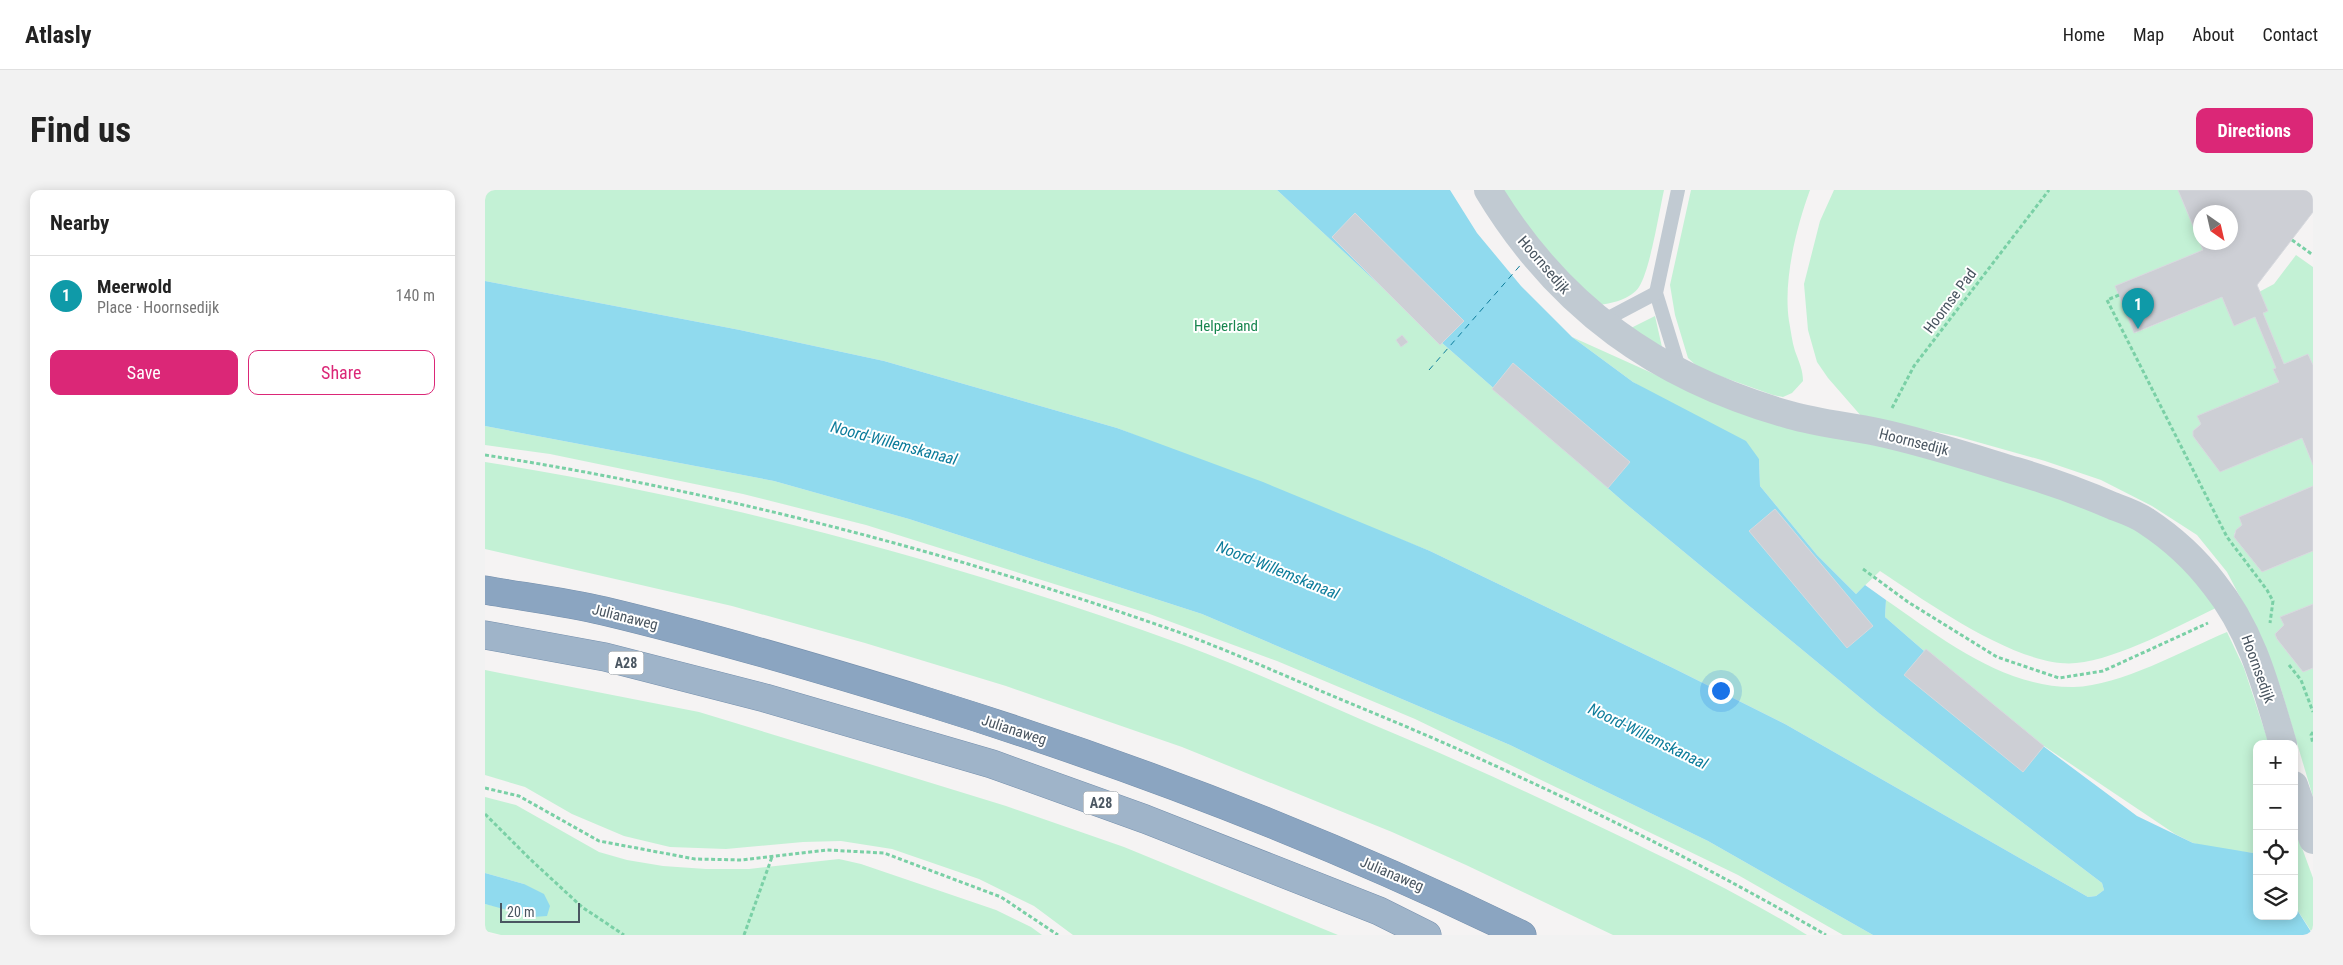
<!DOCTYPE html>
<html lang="en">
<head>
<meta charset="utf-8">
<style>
	body { margin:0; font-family:"Roboto Condensed",sans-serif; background:#f2f2f2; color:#222 }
	.controls { position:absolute; right:15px; bottom:15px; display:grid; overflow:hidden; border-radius:10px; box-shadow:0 2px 12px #0003 }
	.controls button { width:45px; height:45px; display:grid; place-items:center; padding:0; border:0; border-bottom:1px solid #e0e0e0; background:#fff; color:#222; font:25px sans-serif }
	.compass { position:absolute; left:1708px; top:15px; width:45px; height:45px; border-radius:50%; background:#fff; box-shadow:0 2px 12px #0003; rotate:146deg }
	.scale { position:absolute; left:15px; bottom:12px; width:80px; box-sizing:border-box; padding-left:5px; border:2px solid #4a5661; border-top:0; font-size:14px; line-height:18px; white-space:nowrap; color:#4a5661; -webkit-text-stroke:4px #fff; paint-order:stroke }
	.you { position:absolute; left:1235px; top:500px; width:18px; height:18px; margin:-12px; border:4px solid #fff; border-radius:50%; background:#1a73e8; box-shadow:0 0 0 8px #1a73e833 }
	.badge { display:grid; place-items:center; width:32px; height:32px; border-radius:50%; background:#db2777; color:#fff; font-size:16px; font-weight:700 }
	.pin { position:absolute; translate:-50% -41px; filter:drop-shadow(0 1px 2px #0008) }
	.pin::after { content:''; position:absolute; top:26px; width:18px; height:15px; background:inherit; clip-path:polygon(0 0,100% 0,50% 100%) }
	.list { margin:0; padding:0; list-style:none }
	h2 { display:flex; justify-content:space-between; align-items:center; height:65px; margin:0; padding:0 20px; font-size:21px }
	h2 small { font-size:16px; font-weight:400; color:#767676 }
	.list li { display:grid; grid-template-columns:32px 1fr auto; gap:15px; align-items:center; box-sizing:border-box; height:80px; padding:0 20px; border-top:1px solid #e0e0e0 }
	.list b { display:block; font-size:19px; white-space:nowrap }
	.list p { margin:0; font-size:16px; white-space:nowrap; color:#767676 }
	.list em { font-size:16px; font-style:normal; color:#767676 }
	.actions { display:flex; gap:10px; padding:15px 20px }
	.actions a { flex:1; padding:11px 0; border:1px solid #db2777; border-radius:10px; text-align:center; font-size:18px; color:#db2777 }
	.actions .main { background:#db2777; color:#fff }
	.icon { flex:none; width:28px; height:28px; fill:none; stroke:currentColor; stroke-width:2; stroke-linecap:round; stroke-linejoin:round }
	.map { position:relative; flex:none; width:1828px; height:745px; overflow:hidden; border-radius:10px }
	header { display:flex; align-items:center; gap:30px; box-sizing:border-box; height:70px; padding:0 25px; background:#fff; border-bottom:1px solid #e0e0e0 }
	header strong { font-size:24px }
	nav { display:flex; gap:28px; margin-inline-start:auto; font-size:18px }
	.intro { display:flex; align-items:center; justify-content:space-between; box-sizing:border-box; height:120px; padding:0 30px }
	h1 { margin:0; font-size:35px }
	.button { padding:12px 22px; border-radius:10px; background:#db2777; color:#fff; font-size:18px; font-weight:700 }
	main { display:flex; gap:30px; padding:0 30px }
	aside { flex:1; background:#fff; border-radius:10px; box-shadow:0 2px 12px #0003 }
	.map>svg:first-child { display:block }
</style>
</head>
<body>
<header>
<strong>Atlasly</strong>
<nav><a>Home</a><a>Map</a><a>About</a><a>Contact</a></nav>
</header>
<div class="intro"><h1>Find us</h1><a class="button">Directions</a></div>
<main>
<aside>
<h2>Nearby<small></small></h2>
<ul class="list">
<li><span class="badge" style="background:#0f9aa8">1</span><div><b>Meerwold</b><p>Place · Hoornsedijk</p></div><em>140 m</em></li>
</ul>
<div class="actions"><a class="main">Save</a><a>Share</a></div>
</aside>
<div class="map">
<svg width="1828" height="745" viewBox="0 0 1828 745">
	<rect width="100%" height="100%" fill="#f5f3f3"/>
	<!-- green -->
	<g fill="#c3f1d5">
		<path d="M0 0H792L956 152 1141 314 1395 524 1617 693 1619 700 1611 706 1603 707 1300 534 1188 478 945 361 632 238 399 171 255 140 0 91Z"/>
		<path d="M1012 0H1179C1174 23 1165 80 1154 97 1146 109 1126 114 1112 115L1100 107Z"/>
		<path d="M1206 0H1325C1311 38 1298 91 1304 131 1306 141 1307 152 1310 161 1314 172 1318 180 1318 191L1307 203 1298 207 1288 205 1215 179 1203 168 1190 125 1185 95Z"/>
		<path d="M1349 0H1693L1718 60 1630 96 1650 143 1737 107 1749 136 1770 127 1791 178 1788 179 1794 192 1713 226 1716 234 1708 241V246L1735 281 1817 248 1828 275V296L1754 327 1757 335 1751 340 1749 345 1777 382 1828 361V414L1796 427 1799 435 1790 444 1792 449 1818 482 1828 478V607L1796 499 1776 447 1742 382 1712 345 1667 316 1616 290 1560 271 1471 246 1377 227 1343 188 1332 172 1323 140 1319 94 1335 31Z"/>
		<path d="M1811 65 1828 77V175L1823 164 1799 174 1778 123 1782 121 1774 102 1789 94Z"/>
		<path d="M1170 126 1179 166 1140 141Z"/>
		<path d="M1087 147 1178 188 1497 280 1637 329 1677 352 1735 416C1695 435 1634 469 1591 473 1535 479 1442 412 1395 381L1371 404 1332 365 1275 296 1274 269 1148 192Z"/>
		<path d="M0 236 289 291 424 329 717 424 1025 555 1223 651 1388 745H1358L1253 685 930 529 792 471 662 423 381 335 258 304 65 264 0 255Z"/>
		<path d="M0 272C237 309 473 373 699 455 772 482 843 516 915 546 993 579 1070 615 1147 652 1206 681 1266 710 1322 745H1128L981 675 907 642 697 557 521 496 380 453 247 416 0 359Z"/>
		<path d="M1401 410C1456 448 1519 498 1589 497 1635 496 1699 460 1742 442L1759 478 1784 554H1772V665L1768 663 1727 658 1708 653 1690 644 1550 550 1454 474 1400 427Z"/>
		<path d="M0 480 214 522 378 572 521 616 639 657 853 745H588L549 716 494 689 407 659 356 651 318 652 241 659 185 657 139 646 87 624 40 597 0 585Z"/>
		<path d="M0 607 31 615 114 662 142 670 178 676 221 679H264L354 669 376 674 511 720 546 737 557 745H16L0 741V714L9 716 39 694 0 683Z"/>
		<path d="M1809 636 1828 688V744L1809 715Z"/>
	</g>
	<!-- water -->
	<g fill="#90daee">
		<path d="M792 0H965L992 43 1036 96 1087 147 1148 192 1261 251 1274 269 1275 296 1332 365 1371 404 1380 395 1401 410 1400 427 1454 474 1550 550 1652 626 1708 653 1768 663 1772 665V726H1809V715L1828 745H1388L1223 651 1025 555 717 424 424 329 289 291 0 236V91L255 140 399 171 632 238 778 292 945 361 1188 478 1300 534 1603 707 1611 706 1619 700 1617 693 1395 524 1141 314 956 152Z"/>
		<path d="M0 683 39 694 59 704 65 716 62 726 48 727 0 714Z"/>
	</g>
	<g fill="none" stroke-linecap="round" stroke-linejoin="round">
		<!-- ferry -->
		<path stroke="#0c7c9b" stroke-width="1" stroke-dasharray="6 5" stroke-linecap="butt" d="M944 180 1039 71"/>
	</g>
	<!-- building -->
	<g fill="#cdcfd5" stroke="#d7d9de" fill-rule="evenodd">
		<path d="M1693 0H1828V22L1772 95 1783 121 1778 123 1799 174 1823 164 1828 175V275L1817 248 1735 282 1708 246V241L1716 234 1712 226 1794 192 1788 179 1791 178 1770 127 1749 136 1737 107 1649 143 1630 96 1718 60ZM1716 22H1746V52H1716Z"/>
		<path d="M870 23 979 131 955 155 847 47Z"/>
		<path d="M917 145 923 152 916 157 911 150Z"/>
		<path d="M1028 173 1145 272 1123 298 1007 199Z"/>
		<path d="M1828 296V361L1777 382 1749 347 1751 340 1757 335 1754 327Z"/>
		<path d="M1290 319 1388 436 1362 458 1264 341Z"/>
		<path d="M1828 414V478L1818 482 1792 449 1790 444 1799 435 1795 427Z"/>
		<path d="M1441 459 1559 556 1538 582 1419 485Z"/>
	</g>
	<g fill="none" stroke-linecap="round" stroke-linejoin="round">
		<!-- trunk casing -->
		<g stroke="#7690ad" stroke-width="29">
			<path id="trunk" d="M0 445 120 467 280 508 507 574 660 629 894 721 942 745"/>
		</g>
		<!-- motorway casing -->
		<g stroke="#7690ad" stroke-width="29">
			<path id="motorway" d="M0 400C40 407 80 412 119 421 228 447 336 479 443 512 646 575 845 651 1037 745"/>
		</g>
		<!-- path -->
		<g stroke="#7ad0a6" stroke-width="3" stroke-dasharray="4 2.5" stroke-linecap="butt">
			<path d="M1807 50 1828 65"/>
			<path d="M1634 105 1622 110 1742 347 1782 400 1788 411 1785 433"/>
			<path d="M1407 218 1429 176 1564 0"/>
			<path d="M0 265C237 302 470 363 696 443 752 464 807 489 862 512 1026 579 1187 656 1341 745"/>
			<path d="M1378 379 1423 412 1512 467 1574 488 1618 481 1723 433"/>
			<path d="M1804 475 1816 490 1828 522"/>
			<path d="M1828 542 1826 545 1828 554"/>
			<path d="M0 598 34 606 114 651 210 669 257 670 342 660 399 663 516 707 573 745"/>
			<path d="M0 624 45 669 97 717 139 745"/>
			<path d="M259 745 287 667"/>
		</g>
		<!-- service -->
		<g stroke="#c1cad2" stroke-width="14">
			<path d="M1193 0 1171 103 1195 181"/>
			<path d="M1116 132 1171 103"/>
		</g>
		<!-- minor -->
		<g stroke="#c1cad2" stroke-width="28">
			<path d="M1003 0C1074 118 1173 188 1305 225 1333 233 1363 236 1392 242 1439 252 1485 267 1531 281 1565 291 1596 302 1628 316 1639 320 1651 324 1661 331 1687 348 1710 369 1729 394 1767 441 1781 497 1798 554"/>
			<path d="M1809 595 1828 650"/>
		</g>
		<!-- trunk -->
		<use href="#trunk" stroke="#9fb4c9" stroke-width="28"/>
		<!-- motorway -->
		<use href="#motorway" stroke="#8ba5c1" stroke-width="28"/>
	</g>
	<g text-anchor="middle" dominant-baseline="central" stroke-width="4" stroke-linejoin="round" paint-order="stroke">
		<!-- shield labels -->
		<g fill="#fff" stroke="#808990" stroke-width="1">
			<rect x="123.5" y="461.5" width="35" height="23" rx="4"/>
			<rect x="598.5" y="601.5" width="35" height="23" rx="4"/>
		</g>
		<g font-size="14" font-weight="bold" fill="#4a5661">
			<text x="141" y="473">A28</text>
			<text x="616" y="613">A28</text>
		</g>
		<!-- street labels -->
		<g font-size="15" fill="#4a5661" stroke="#fff">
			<text transform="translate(1059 75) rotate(49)">Hoornsedijk</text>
			<text transform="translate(1465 111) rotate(-53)">Hoornse Pad</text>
			<text transform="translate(1429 252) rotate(14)">Hoornsedijk</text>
			<text transform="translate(140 427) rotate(14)">Julianaweg</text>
			<text transform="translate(1773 479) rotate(70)">Hoornsedijk</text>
			<text transform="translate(529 540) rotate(18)">Julianaweg</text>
			<text transform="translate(907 684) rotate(23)">Julianaweg</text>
		</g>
		<!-- park labels -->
		<g font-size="15" fill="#17864f" stroke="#fff">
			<text x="741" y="136">Helperland</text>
		</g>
		<!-- water labels -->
		<g font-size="16" font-style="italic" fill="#0c7c9b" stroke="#fff">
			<text transform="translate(409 253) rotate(15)">Noord-Willemskanaal</text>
			<text transform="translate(793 380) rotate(22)">Noord-Willemskanaal</text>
			<text transform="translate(1163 546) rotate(26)">Noord-Willemskanaal</text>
		</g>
	</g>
</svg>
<div class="controls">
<button>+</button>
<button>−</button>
<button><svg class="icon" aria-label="locate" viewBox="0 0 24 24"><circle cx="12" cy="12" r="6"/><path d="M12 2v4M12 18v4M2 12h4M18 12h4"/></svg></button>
<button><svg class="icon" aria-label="layers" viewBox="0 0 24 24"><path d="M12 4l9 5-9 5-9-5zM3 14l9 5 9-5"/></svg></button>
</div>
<svg class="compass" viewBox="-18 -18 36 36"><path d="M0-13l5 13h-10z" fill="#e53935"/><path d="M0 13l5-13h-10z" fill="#767676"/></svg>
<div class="scale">20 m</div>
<div class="you"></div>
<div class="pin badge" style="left:1653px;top:139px;background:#0f9aa8">1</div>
</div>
</main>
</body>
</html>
